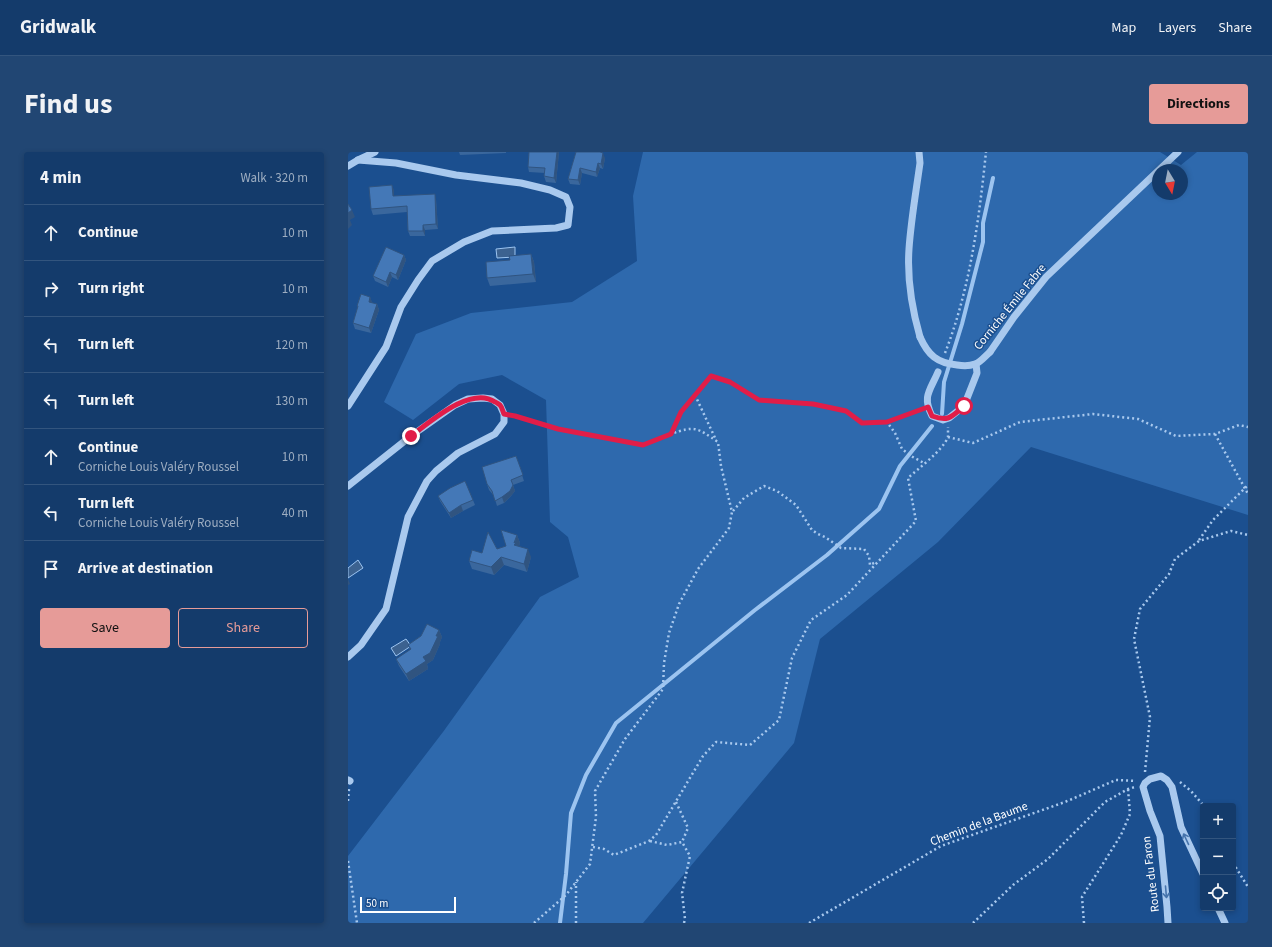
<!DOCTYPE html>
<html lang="en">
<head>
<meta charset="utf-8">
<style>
	body { margin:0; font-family:"Source Sans 3",sans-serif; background:#214673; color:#f1f3f6 }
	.controls { position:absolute; right:12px; bottom:12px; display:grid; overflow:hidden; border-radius:4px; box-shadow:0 2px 6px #0003 }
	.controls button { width:36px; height:36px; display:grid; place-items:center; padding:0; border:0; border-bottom:1px solid #33557e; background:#143b6b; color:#f1f3f6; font:20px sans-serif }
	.compass { position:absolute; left:804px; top:12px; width:36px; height:36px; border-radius:50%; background:#143b6b; box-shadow:0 2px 6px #0003; rotate:170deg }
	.scale { position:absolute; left:12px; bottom:10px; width:96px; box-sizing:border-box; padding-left:4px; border:2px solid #fff; border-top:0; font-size:11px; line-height:14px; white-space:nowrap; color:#fff; -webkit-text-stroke:3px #1b4f8f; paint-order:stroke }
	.stop { position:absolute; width:12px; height:12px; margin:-9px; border:3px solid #e11d48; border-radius:50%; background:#fff }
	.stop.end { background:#e11d48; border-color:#fff; box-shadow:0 1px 4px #0008 }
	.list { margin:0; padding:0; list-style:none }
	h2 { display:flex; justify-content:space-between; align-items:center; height:52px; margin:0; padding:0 16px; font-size:17px }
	h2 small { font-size:13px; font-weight:400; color:#9dadc1 }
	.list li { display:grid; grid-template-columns:26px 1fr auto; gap:12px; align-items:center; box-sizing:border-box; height:56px; padding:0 16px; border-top:1px solid #33557e }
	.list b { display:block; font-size:15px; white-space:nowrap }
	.list p { margin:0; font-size:13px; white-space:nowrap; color:#9dadc1 }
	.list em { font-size:13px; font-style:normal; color:#9dadc1 }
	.actions { display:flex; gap:8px; padding:12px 16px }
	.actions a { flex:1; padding:9px 0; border:1px solid #e69b98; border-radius:4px; text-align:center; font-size:14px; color:#e69b98 }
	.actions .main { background:#e69b98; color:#111 }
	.icon { flex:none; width:22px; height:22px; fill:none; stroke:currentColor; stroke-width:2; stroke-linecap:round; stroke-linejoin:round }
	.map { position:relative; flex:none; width:900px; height:771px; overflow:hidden; border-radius:4px }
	header { display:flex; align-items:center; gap:24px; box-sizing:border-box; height:56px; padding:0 20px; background:#143b6b; border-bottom:1px solid #33557e }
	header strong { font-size:19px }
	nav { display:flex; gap:22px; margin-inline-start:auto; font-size:14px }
	.intro { display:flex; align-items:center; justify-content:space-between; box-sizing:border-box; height:96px; padding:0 24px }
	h1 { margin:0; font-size:28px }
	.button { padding:10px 18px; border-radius:4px; background:#e69b98; color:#111; font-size:14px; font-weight:700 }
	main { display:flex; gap:24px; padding:0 24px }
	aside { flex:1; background:#143b6b; border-radius:4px; box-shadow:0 2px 6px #0003 }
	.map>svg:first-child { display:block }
</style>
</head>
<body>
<header>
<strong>Gridwalk</strong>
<nav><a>Map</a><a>Layers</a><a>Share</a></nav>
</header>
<div class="intro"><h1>Find us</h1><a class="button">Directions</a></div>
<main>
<aside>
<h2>4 min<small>Walk · 320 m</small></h2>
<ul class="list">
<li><svg class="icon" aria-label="ahead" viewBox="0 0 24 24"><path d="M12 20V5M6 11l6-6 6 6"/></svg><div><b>Continue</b></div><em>10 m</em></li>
<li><svg class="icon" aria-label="right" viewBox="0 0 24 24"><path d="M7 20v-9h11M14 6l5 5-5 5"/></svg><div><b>Turn right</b></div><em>10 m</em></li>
<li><svg class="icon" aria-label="left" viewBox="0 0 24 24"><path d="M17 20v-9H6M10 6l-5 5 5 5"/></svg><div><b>Turn left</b></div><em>120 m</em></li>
<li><svg class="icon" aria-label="left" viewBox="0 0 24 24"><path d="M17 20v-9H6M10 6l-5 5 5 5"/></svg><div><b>Turn left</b></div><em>130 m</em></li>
<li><svg class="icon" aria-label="ahead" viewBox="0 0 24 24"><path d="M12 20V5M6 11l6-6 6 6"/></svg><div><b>Continue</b><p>Corniche Louis Valéry Roussel</p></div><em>10 m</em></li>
<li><svg class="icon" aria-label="left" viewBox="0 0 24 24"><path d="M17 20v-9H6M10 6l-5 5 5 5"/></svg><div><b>Turn left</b><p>Corniche Louis Valéry Roussel</p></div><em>40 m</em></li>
<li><svg class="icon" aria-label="arrive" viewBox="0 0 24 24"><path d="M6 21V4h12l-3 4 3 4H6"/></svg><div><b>Arrive at destination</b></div></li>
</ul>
<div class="actions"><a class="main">Save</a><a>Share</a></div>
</aside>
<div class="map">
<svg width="900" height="771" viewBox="0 0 900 771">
	<rect width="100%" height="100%" fill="#1b4f8f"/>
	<!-- green -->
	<path fill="#2e69ad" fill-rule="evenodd" d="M295 0H812L833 13 849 0H900V363L683 295 590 390 472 487 446 591 295 771H0V704L95 580 192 445 231 425 220 385 202 370 198 248 154 223 111 232 65 268 36 250 68 182 123 161 224 150 289 109 285 44ZM810 18H834V42H810Z"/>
	<!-- water -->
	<g fill="#3c6290" stroke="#9cc4f0">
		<path d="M167 95V105L149 106 148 97Z"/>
		<path d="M10 408 15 416 0 426V416Z"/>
		<path d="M58 487 63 494 48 504 43 496Z"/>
	</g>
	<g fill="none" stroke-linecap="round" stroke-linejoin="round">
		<!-- stream -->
		<g stroke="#9cc4f0" stroke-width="4">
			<path d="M594 262 596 230 614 172 635 90V71L645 26"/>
			<path d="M212 771 218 722 223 661 238 623 268 571 407 458 479 403 531 357 552 314 584 274"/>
		</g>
		<!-- path -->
		<g stroke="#a9c9ee" stroke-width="2.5" stroke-dasharray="2 3" stroke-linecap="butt">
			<path d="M597 201C622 137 631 68 638 0"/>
			<path d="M347 243 368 288"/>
			<path d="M573 257 539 270 547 281 554 297 563 304 576 311"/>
			<path d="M165 264 210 277 295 293 323 282 333 260 363 224 382 230 411 248 465 252 498 259 514 271 539 270"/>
			<path d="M867 282 900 342"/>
			<path d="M600 285 625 291 672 270 745 262 790 267 828 284 867 282 891 273 900 275"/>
			<path d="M385 359 396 346 416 334 429 339 448 353 464 378 470 382 477 385 493 396 516 397 521 404 522 413 528 410"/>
			<path d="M851 388 865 368 900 333"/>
			<path d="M797 620 802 565 786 487 792 457 821 422 827 407 851 389 883 379 900 383"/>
			<path d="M832 630 843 639 856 654"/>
			<path d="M0 649 1 637"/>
			<path d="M328 650 340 676 334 690"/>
			<path d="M302 689 319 693 334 690 342 704 334 741 337 767 336 771"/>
			<path d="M245 695 256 697 266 703 301 689 308 683 355 604 368 590 402 593 431 568 444 506 463 468 499 443 568 369 560 326C571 316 595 298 600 285 600 282 600 278 600 275"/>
			<path d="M0 709 9 771"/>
			<path d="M885 711 900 735"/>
			<path d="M186 771 218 743 242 712 248 665 247 639 277 587 315 537 316 511 321 481 331 452 350 417 381 376 384 360 373 314 370 290C349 276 348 273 323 282"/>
			<path d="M228 771V730"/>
			<path d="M461 771 593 694 717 650 768 628 788 629"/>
			<path d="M625 771 665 733 700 707 757 650 780 637 787 635"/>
			<path d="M736 771 734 745 773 683 782 662 780 637"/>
		</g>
		<!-- minor -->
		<g stroke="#a9c9ee" stroke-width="7">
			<path d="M571 0 572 11C568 40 563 68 561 97 559 126 564 157 572 185"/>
			<path d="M0 14 10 8 27 0"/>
			<path d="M642 200 666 165 698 125 830 0"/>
			<path d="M590 220C582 239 574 244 584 264L595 268 601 266 616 254 629 221 628 212"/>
			<path d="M0 254 38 195 53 155 70 128 84 109 116 90 144 79 208 76 220 73 222 55 218 45 202 38 173 31 108 23 48 11 10 8"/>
			<path d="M0 334 63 284 107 253 120 247 135 246 144 247 152 253 156 262V270L147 282 110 301 88 319 79 329 60 365 38 457 13 493 0 505"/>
			<path d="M0 628 2 629"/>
			<path d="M870 756 877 771"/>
			<path d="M820 771 819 755 812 684 802 659 795 635 797 631 802 627 813 624 819 628 824 635 833 675 855 722"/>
		</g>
		<!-- minor-bridge -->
		<path stroke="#a9c9ee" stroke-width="7" d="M572 185C580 203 589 211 609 213 615 214 622 214 627 212 633 210 637 204 642 200"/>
	</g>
	<!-- wall -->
	<g fill="#3a679d">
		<path d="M111 0H158V1L112 3Z"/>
		<path d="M211 0 208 31 198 30 196 24 197 21 181 20 180 15Z"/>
		<path d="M228 0 257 6 255 17 252 16 249 25 234 21 232 33 222 32 220 27Z"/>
		<path d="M46 38V44L88 47 90 77 77 78V84H62L60 79 59 60 25 63 23 57Z"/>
		<path d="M183 102 186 110 188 130 142 134 139 126 162 108Z"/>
		<path d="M56 103 58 108 50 128 44 125 40 135 27 129 25 124Z"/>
		<path d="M22 145 24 151 29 152 31 158 23 181 7 177 5 171 10 157 9 154Z"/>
		<path d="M168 304 176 329 165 333 167 339 163 344 156 351 149 354 146 344 141 338 139 332Z"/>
		<path d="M90 344 125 348 127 353 115 359 103 366 92 349Z"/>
		<path d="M169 383 172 391 171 394 183 405 179 420 156 413 146 423 124 417 121 409 134 401 149 397 158 394Z"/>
		<path d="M91 478 94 485 92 490V492L85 508 79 512 80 517 61 529 51 514 48 507 62 498 60 493 73 484Z"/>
	</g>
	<!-- shaded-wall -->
	<g fill="#305480">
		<path d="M209 0H211L208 31 206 26Z"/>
		<path d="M255 1 257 6 255 17 253 12Z"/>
		<path d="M250 11 252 16 249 25 248 20Z"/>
		<path d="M232 16 234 21 232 33 230 28Z"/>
		<path d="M44 33 46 38V49L45 44Z"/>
		<path d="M87 42 88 47 90 77 88 72Z"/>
		<path d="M4 58 7 65 2 68 4 73 0 77V61Z"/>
		<path d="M75 73 77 78V84L75 79Z"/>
		<path d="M183 102 186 110 188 130 185 122Z"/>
		<path d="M56 103 58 108 50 128 48 123Z"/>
		<path d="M42 120 44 125 40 135 38 130Z"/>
		<path d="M22 145 24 150 23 155 21 150Z"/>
		<path d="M29 152 31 158 23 181 21 176Z"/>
		<path d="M165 333 167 339 163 344 156 351 154 345Z"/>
		<path d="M113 353 115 359 103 366 101 361Z"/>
		<path d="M169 383 172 391 171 395 166 393Z"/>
		<path d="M180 397 183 405 179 420 176 412Z"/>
		<path d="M153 405 156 413 146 423 143 415Z"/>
		<path d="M0 427 2 432 0 433Z"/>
		<path d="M91 478 94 485 92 490V492L85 508 79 512 80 517 61 529 58 522 75 505Z"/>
	</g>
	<!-- building -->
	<g fill="#4478b7" stroke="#305480">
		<path d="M181 0H209L206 26 196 24 197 16 180 15Z"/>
		<path d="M228 0H252L255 1 253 12 250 11 248 20 232 16 230 28 220 27Z"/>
		<path d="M44 33 45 44 87 42 88 72 75 73V79H60L59 54 23 57 21 35Z"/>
		<path d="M0 52 4 58 0 61Z"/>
		<path d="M38 95 56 103 48 123 42 120 38 130 25 124Z"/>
		<path d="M183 102 185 122 139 126 138 110 162 108 161 104Z"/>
		<path d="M13 142 22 145 21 150 29 152 21 176 5 171 10 154H9Z"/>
		<path d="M168 304 175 323 163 328 165 333 162 339 154 345 147 349 144 339 139 332 134 315Z"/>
		<path d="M117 329 125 348 113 353 101 361 90 344 102 336Z"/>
		<path d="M153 378 169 383 166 391 169 390 166 393 180 397 176 412 153 405 143 415 121 409 124 398 134 401 140 380 149 397 158 394Z"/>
		<path d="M79 472 91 478 88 484H90L82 501 75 505 78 509 58 522 48 507 63 497 60 493 73 484Z"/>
	</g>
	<!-- one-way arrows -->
	<defs><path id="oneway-shaft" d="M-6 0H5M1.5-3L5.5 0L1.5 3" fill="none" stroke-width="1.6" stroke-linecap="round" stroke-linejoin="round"/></defs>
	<g stroke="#4674ac">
		<use href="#oneway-shaft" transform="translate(838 687) rotate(-115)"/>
		<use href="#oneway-shaft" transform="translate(818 740) rotate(85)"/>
	</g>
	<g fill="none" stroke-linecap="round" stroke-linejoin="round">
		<!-- route -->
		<path stroke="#e11d48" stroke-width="5" d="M63 284C82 270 123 233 147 250 148 250 152 253 152 253 154 255 155 260 156 262L167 264 210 277 295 293 323 282 333 260 363 224 382 230 411 248 465 252 498 259 514 271 539 270 580 255 584 264C601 270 603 265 616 254"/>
	</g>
	<g text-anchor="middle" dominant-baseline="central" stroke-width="3" stroke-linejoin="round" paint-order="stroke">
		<!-- street labels -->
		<g font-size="12" fill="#fff" stroke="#1b4f8f">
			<text transform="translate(662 155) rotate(-51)">Corniche Émile Fabre</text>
			<text transform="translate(631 672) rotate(-21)">Chemin de la Baume</text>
			<text transform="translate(803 722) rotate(-97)">Route du Faron</text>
		</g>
	</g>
</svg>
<div class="controls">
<button>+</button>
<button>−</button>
<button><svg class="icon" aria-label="locate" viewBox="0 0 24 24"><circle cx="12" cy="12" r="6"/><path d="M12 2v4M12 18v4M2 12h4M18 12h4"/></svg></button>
</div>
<svg class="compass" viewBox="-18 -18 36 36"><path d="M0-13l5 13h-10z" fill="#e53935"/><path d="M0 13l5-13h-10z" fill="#9dadc1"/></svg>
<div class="scale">50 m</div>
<div class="stop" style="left:616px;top:254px"></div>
<div class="stop end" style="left:63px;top:284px"></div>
</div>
</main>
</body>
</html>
